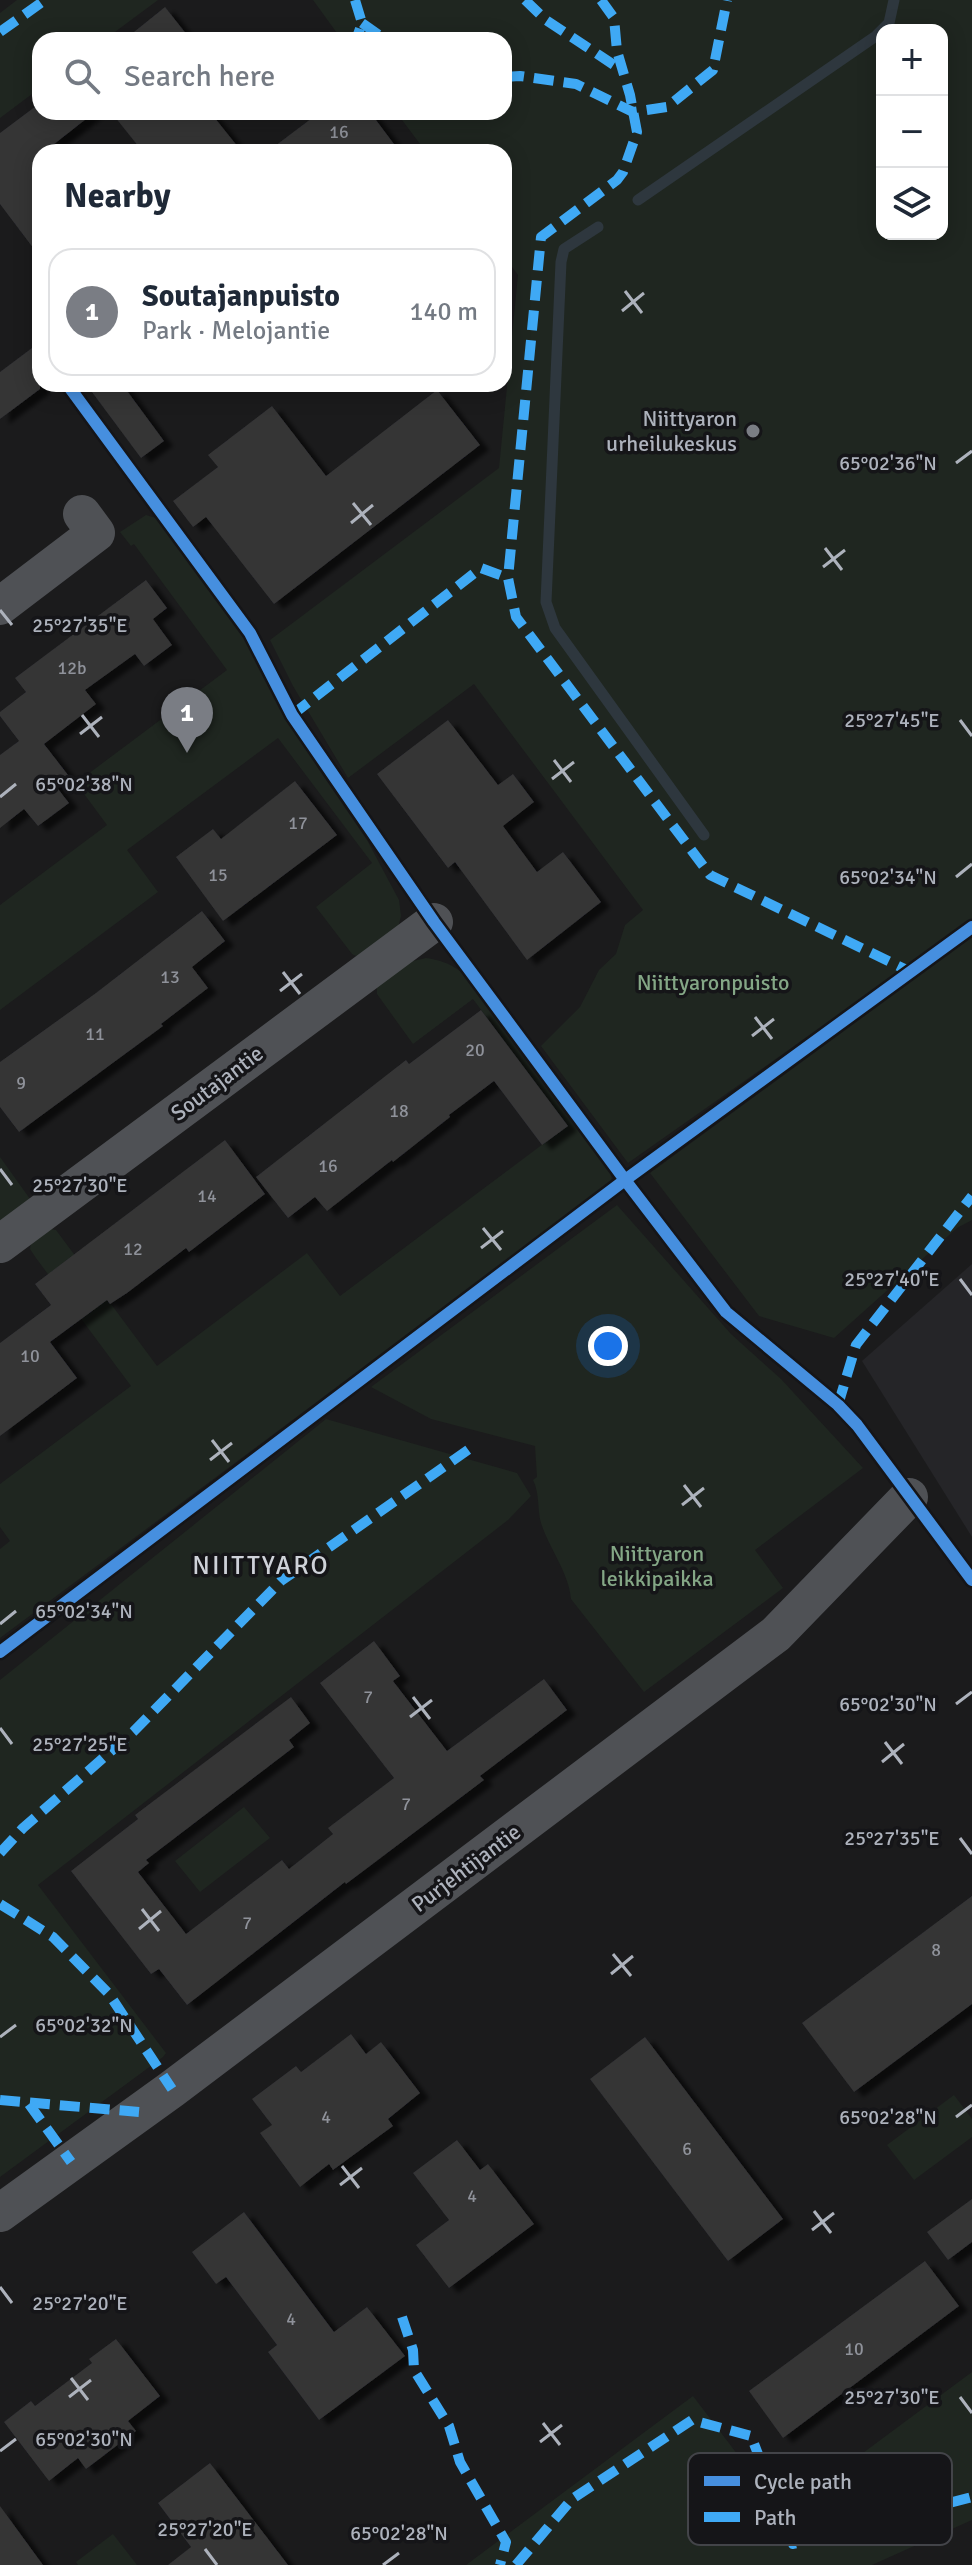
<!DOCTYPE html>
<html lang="en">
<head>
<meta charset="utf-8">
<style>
	body { margin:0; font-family:Signika,sans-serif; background:#f6f6f7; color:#1f2937 }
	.controls { position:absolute; right:24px; top:24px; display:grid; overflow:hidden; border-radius:16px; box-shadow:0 4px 20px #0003 }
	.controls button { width:72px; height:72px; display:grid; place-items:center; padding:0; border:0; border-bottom:2px solid #e0e1e3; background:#fff; color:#1f2937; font:40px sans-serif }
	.you { position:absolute; left:608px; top:1346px; width:28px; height:28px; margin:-20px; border:6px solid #fff; border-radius:50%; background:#1a73e8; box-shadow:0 0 0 12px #1a73e833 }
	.badge { display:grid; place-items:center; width:52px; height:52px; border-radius:50%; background:#7a7d84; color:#fff; font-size:26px; font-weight:700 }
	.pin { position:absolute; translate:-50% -66px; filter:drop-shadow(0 2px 4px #0008) }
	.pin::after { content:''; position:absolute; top:42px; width:28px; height:24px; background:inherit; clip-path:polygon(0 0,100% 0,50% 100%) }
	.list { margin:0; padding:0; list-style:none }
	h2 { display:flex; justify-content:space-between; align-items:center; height:104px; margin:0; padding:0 32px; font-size:34px }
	h2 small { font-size:26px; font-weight:400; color:#747a83 }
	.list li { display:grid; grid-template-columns:52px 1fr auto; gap:24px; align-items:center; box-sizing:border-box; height:128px; margin:0 16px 16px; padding:0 16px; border:2px solid #e0e1e3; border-radius:24px }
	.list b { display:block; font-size:30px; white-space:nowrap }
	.list p { margin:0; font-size:26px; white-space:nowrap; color:#747a83 }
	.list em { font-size:26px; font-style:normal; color:#747a83 }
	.icon { flex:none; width:44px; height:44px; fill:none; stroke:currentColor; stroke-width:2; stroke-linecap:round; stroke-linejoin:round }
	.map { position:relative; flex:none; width:972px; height:2565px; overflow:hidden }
	.search { position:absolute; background:#fff; box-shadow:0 4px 20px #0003; left:32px; top:32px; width:480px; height:88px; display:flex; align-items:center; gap:20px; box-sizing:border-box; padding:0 28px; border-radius:24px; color:#747a83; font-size:30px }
	.panel { position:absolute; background:#fff; box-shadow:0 4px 20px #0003; left:32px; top:144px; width:480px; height:248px; border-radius:24px }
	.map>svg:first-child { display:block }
</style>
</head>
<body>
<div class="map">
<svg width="972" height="2565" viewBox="0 0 972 2565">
	<defs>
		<filter id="shadow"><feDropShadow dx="9" dy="5" stdDeviation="2" flood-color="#0009"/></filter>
	</defs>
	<rect width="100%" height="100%" fill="#1b1b1c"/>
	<!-- built -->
	<path fill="#252528" d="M972 1264V1537L862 1361Z"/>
	<!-- green -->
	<g fill="#1f2620" fill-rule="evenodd">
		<path d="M17 0H158L104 40H40V88L0 118V13Z"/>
		<path d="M313 0H972V921L628 1163 541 1046 580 1007 599 970 616 954 625 925 643 910 474 684 348 778 293 686 270 640 499 468 518 275 504 256V152H426L396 112H504V40H342ZM882 30H942V234H882Z"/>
		<path d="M146 515 156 518 245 631 318 768 367 840 399 900 401 916 397 932 362 959 352 954 316 907 372 863 278 738 127 850 158 892 0 1010V905L107 825 76 783 227 670 134 544 131 546 120 532Z"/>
		<path d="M972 937V1220L957 1228 834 1338 759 1316 650 1173Z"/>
		<path d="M426 958C446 961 456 966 471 981L610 1166 612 1182 0 1638V1549L10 1541 0 1527V1484L131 1386 36 1258 30 1249 31 1243 51 1229 56 1230 157 1366 307 1253 340 1296 567 1126 473 999 413 1044 377 994V986L409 962Z"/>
		<path d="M0 1157 30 1199 0 1230Z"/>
		<path d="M617 1205 731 1334 781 1379 863 1468 755 1550 783 1588 644 1692 571 1599C569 1573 549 1548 541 1523 537 1509 540 1494 533 1480L537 1477 535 1446 431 1419 371 1387Z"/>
		<path d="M326 1419 517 1473 531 1496 508 1520 38 1885 166 2053 163 2057 0 2177V1680Z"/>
		<path d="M244 1807 270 1838 200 1892 175 1861Z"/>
		<path d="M954 2095 972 2119V2137L914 2180 887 2145Z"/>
		<path d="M972 2372V2520L872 2565H466L693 2396 782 2513Z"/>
		<path d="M113 2534 137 2565H78L76 2562Z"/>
	</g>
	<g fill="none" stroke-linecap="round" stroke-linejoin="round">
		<!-- stream -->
		<g stroke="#2e373e" stroke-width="11">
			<path d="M638 200 876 36 889 23 894 0"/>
			<path d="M598 227 564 249 561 262 546 602 555 628 704 835"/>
		</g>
	</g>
	<!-- building -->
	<g fill="#343436" filter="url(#shadow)">
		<path d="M165 7 191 40H124Z"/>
		<path d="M40 103V112H95L44 152H40V257L0 204V133Z"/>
		<path d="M111 112H210L242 152H143Z"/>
		<path d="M320 112H370L400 152H267Z"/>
		<path d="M40 342V389L0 419V372Z"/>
		<path d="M86 384H122L164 441 141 458Z"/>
		<path d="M437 390 480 445 274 604 206 517 193 527 173 501 218 467 208 455 272 406 326 476Z"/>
		<path d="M146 580 167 608 153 619 172 645 144 666 135 654 85 690 96 704 44 744 68 775 55 785 69 803 38 826 24 809 0 828V755L19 741 0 716V712L26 692 15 678Z"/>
		<path d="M448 720 498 785 513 774 534 802 503 826 537 872 563 852 601 902 527 960 455 862 448 868 377 774Z"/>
		<path d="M295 781 337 835 223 921 176 857 213 829 221 839Z"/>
		<path d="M202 911 225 941 192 967 208 988 161 1024 163 1026 19 1132 0 1107V1062L96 993Z"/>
		<path d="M481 1010 568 1126 542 1145 494 1081 449 1115 450 1117 393 1162 392 1160 327 1211 315 1197 288 1218 256 1177 406 1060 409 1064Z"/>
		<path d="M225 1140 265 1194 189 1252 186 1248 127 1293 110 1304 107 1300 50 1342 77 1378 0 1436V1343L51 1305 35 1284Z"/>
		<path d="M374 1641 400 1676 393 1681 447 1751 544 1679 567 1710 480 1776 484 1780 346 1884 345 1882 187 2005 159 1969 151 1974 71 1871 138 1819 135 1815 291 1697 310 1723 289 1740 294 1747 146 1860 149 1863 138 1872 186 1934 282 1860 289 1869 333 1834 328 1828 394 1778 320 1683Z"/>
		<path d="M972 1896V2004L854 2092 802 2023Z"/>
		<path d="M351 2034 366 2054 381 2042 420 2093 388 2119 393 2126 333 2170 329 2164 300 2187 260 2133 272 2125 252 2099 296 2066 301 2072Z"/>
		<path d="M645 2037 783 2219 728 2261 590 2079Z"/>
		<path d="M457 2140 480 2170 488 2164 534 2224 449 2288 416 2245 449 2220 413 2173Z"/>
		<path d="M972 2199V2242L948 2260 927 2232Z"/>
		<path d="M244 2212 334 2332 367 2307 405 2356 319 2420 268 2352 277 2345 226 2277 216 2284 192 2252Z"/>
		<path d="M925 2261 959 2306 783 2438 749 2391Z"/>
		<path d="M116 2339 160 2396 128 2421 136 2431 86 2469 78 2458 49 2481 4 2422 31 2401 35 2406 92 2363 89 2359Z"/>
		<path d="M210 2463 288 2565H168L191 2547 158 2503Z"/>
		<path d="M0 2506 43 2565H0Z"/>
	</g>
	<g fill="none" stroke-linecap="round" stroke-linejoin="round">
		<!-- minor -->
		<g stroke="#4f5155" stroke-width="38">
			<path d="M0 606 96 533 82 514"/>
			<path d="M0 1244 434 922"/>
			<path d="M0 2213 172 2089 776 1634 909 1497"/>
		</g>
		<!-- quiet -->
		<g stroke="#3fa9f5" stroke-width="10" stroke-dasharray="20 10" stroke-linecap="butt">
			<path d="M355 0 362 23 356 40"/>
			<path d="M525 0 546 20 623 71"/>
			<path d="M601 0 614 18 617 51 630 95 637 132 623 172 617 180 541 237 508 578 516 617 710 875 911 972"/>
			<path d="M362 23 386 40"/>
			<path d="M0 32 45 0"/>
			<path d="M504 77 520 76 576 84 633 112 667 107 713 70 727 0"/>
			<path d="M292 715 481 568 508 578"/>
			<path d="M838 1405 856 1345 972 1196"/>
			<path d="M0 1853 23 1828 134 1731 281 1581 475 1445"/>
			<path d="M0 1904 53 1937 109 1994 172 2089"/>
			<path d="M0 2100 139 2112"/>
			<path d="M29 2104 71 2162"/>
			<path d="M402 2317 413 2350 414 2370 449 2426 460 2462 506 2542 500 2565"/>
			<path d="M516 2565 572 2499 692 2420 751 2436 793 2544 972 2497"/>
		</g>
		<!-- cycleway casing -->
		<g stroke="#151518" stroke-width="17">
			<g id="cycleway">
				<path d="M67 384 250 633 292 715 434 922 625 1180 726 1312 838 1405 857 1425 972 1580"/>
				<path d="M0 1652 625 1180 972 927"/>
			</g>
		</g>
		<!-- cycleway -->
		<use href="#cycleway" stroke="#468fdf" stroke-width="12"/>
	</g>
	<!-- ticks -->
	<path fill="none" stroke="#adb2bc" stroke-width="3" d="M625 291 642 313M622 311 644 293M956 463 972 451M353 503 371 525M351 523 373 505M825 548 842 570M823 567 845 550M0 610 12 625M82 715 99 737M960 720 972 736M80 734 102 717M554 760 571 782M552 779 574 762M0 797 16 784M956 877 972 864M283 972 300 994M280 991 302 974M755 1017 772 1039M752 1036 774 1019M0 1169 12 1185M483 1228 501 1250M481 1248 503 1231M960 1279 972 1295M212 1440 229 1462M210 1460 232 1443M684 1485 701 1507M682 1505 704 1488M0 1624 16 1611M413 1697 430 1719M956 1704 972 1692M410 1717 432 1700M0 1728 12 1744M885 1742 902 1764M882 1762 904 1744M960 1838 972 1854M142 1909 159 1931M139 1929 161 1911M613 1954 631 1976M611 1974 633 1956M0 2037 16 2025M956 2117 972 2105M342 2166 359 2188M340 2185 362 2168M814 2211 831 2233M812 2230 834 2213M0 2287 12 2303M71 2378 88 2400M69 2397 91 2380M960 2397 972 2413M543 2423 560 2445M540 2442 562 2425M0 2451 16 2439M205 2549 217 2565M383 2565 399 2553"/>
	<!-- markers -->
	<circle fill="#7a7d84" stroke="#151518" stroke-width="3" cx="753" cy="431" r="8"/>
	<g text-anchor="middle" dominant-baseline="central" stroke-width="7" stroke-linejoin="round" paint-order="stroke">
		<!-- number labels -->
		<g font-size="18" fill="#8f929a">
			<text x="339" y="132">16</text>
			<text x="72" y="668">12b</text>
			<text x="298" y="823">17</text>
			<text x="218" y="875">15</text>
			<text x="170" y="977">13</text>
			<text x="95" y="1034">11</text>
			<text x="475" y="1050">20</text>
			<text x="21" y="1083">9</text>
			<text x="399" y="1111">18</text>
			<text x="328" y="1166">16</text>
			<text x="207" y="1196">14</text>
			<text x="133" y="1249">12</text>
			<text x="30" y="1356">10</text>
			<text x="368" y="1697">7</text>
			<text x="406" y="1804">7</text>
			<text x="247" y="1923">7</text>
			<text x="936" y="1950">8</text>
			<text x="326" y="2117">4</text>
			<text x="687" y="2149">6</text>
			<text x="472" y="2196">4</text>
			<text x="291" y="2319">4</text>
			<text x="854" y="2349">10</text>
		</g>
		<!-- poi labels -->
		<g font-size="22" fill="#adb2bc" stroke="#151518" text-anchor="end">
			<text x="737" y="418">Niittyaron<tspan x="737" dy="25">urheilukeskus</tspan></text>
		</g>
		<!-- park labels -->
		<g font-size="22" fill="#84a786" stroke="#151518">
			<text x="713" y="982">Niittyaronpuisto</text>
			<text x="657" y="1553">Niittyaron<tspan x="657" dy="25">leikkipaikka</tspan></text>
		</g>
		<!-- street labels -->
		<g font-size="22" fill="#adb2bc" stroke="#151518">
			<text transform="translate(217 1083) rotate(-37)">Soutajantie</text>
			<text transform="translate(466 1868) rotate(-37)">Purjehtijantie</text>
		</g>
		<!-- quarter labels -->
		<g font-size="26" letter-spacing="2" fill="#ced1d8" stroke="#151518">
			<text x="261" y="1566">NIITTYARO</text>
		</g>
	</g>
	<!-- legend -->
	<rect x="688" y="2453" width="264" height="92" rx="12" fill="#151518" stroke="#434449" stroke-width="2"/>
	<rect x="704" y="2476" width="36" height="10" fill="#468fdf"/>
	<rect x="704" y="2512" width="36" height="10" fill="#3fa9f5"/>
	<g font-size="22" fill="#adb2bc">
		<text x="754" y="2489">Cycle path</text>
		<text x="754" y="2525">Path</text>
	</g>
	<g font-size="20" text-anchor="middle" fill="#adb2bc" stroke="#151518" stroke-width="7" stroke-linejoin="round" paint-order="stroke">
		<text x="888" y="470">65°02'36"N</text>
		<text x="80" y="632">25°27'35"E</text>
		<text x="892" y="727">25°27'45"E</text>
		<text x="84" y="791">65°02'38"N</text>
		<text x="888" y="884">65°02'34"N</text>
		<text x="80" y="1192">25°27'30"E</text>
		<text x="892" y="1286">25°27'40"E</text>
		<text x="84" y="1618">65°02'34"N</text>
		<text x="888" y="1711">65°02'30"N</text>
		<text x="80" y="1751">25°27'25"E</text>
		<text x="892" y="1845">25°27'35"E</text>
		<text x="84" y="2032">65°02'32"N</text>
		<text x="888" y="2124">65°02'28"N</text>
		<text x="80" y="2310">25°27'20"E</text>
		<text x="892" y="2404">25°27'30"E</text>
		<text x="84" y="2446">65°02'30"N</text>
		<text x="205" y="2536">25°27'20"E</text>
		<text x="399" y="2540">65°02'28"N</text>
	</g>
</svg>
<div class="controls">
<button>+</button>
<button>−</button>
<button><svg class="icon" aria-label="layers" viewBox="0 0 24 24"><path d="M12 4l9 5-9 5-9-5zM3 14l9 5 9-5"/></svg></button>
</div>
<div class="you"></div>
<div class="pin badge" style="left:187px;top:753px">1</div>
<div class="search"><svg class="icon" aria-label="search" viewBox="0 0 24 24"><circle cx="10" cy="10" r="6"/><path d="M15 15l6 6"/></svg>Search here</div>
<section class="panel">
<h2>Nearby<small></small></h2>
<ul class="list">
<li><span class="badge">1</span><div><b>Soutajanpuisto</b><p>Park · Melojantie</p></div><em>140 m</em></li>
</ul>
</section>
</div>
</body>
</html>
